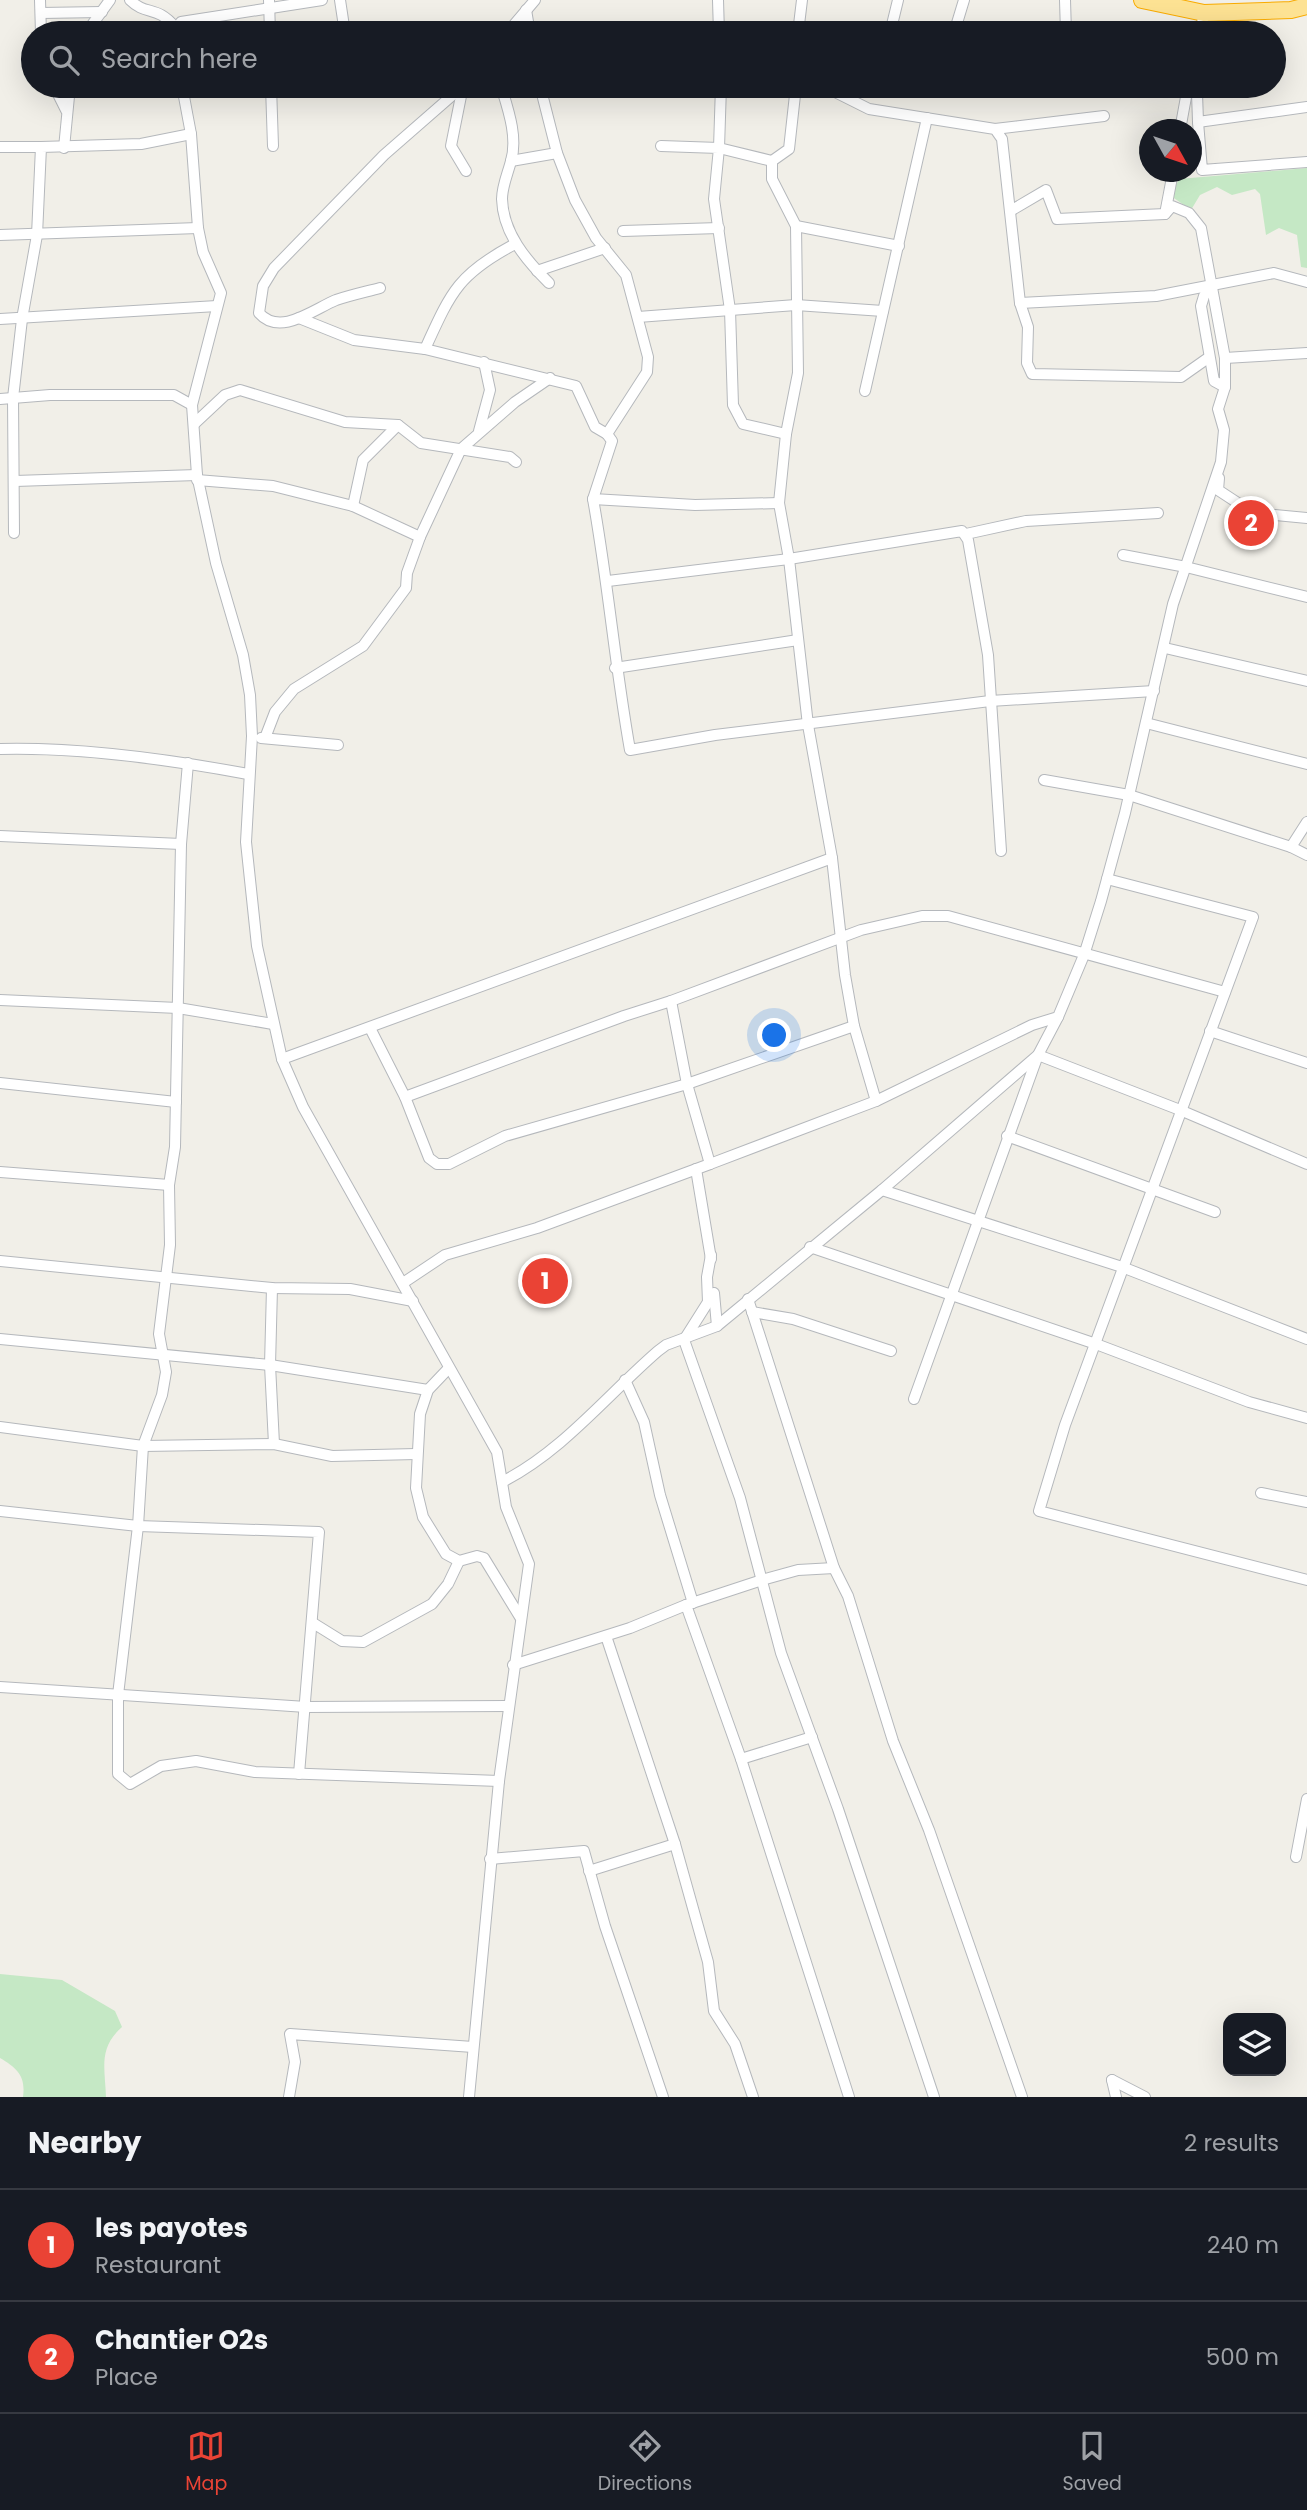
<!DOCTYPE html>
<html lang="en">
<head>
<meta charset="utf-8">
<style>
	body { margin:0; font-family:Poppins,sans-serif; background:#242831; color:#f1f3f6 }
	.controls { position:absolute; right:21px; bottom:21px; display:grid; overflow:hidden; border-radius:14px; box-shadow:0 7px 28px #0002 }
	.controls button { width:63px; height:63px; display:grid; place-items:center; padding:0; border:0; border-bottom:2px solid #363941; background:#171b24; color:#f1f3f6; font:35px sans-serif }
	.compass { position:absolute; left:1139px; top:119px; width:63px; height:63px; border-radius:50%; background:#171b24; box-shadow:0 7px 28px #0002; rotate:130deg }
	.you { position:absolute; left:775px; top:1036px; width:24px; height:24px; margin:-18px; border:5px solid #fff; border-radius:50%; background:#1a73e8; box-shadow:0 0 0 10px #1a73e833 }
	.badge { display:grid; place-items:center; width:46px; height:46px; border-radius:50%; background:#ea4335; color:#fff; font-size:23px; font-weight:700 }
	.pin { position:absolute; translate:-50% -50%; border:4px solid #fff; box-shadow:0 2px 7px #0006 }
	.list { margin:0; padding:0; list-style:none }
	h2 { display:flex; justify-content:space-between; align-items:center; height:91px; margin:0; padding:0 28px; font-size:30px }
	h2 small { font-size:23px; font-weight:400; color:#9ea1a6 }
	.list li { display:grid; grid-template-columns:46px 1fr auto; gap:21px; align-items:center; box-sizing:border-box; height:112px; padding:0 28px; border-top:2px solid #363941 }
	.list b { display:block; font-size:26px; white-space:nowrap }
	.list p { margin:0; font-size:23px; white-space:nowrap; color:#9ea1a6 }
	.list em { font-size:23px; font-style:normal; color:#9ea1a6 }
	.icon { flex:none; width:38px; height:38px; fill:none; stroke:currentColor; stroke-width:2; stroke-linecap:round; stroke-linejoin:round }
	.map { position:relative; flex:none; width:1307px; height:2097px; overflow:hidden }
	.search { position:absolute; background:#171b24; box-shadow:0 7px 28px #0002; left:21px; right:21px; top:21px; height:77px; display:flex; align-items:center; gap:18px; box-sizing:border-box; padding:0 24px; border-radius:38px; color:#9ea1a6; font-size:26px }
	.sheet { height:315px; background:#171b24 }
	nav { display:flex; justify-content:space-around; align-items:center; box-sizing:border-box; height:98px; border-top:2px solid #363941; background:#171b24; font-size:19px; color:#9ea1a6 }
	nav a { display:grid; justify-items:center; gap:4px }
	nav .on { color:#ea4335 }
	.map>svg:first-child { display:block }
</style>
</head>
<body>
<div class="map">
<svg width="1307" height="2097" viewBox="0 0 1307 2097">
	<rect width="100%" height="100%" fill="#f1efe8"/>
	<!-- green -->
	<g fill="#c5e8c5">
		<path d="M1307 168V268L1301 267 1297 235 1279 228 1266 235 1260 194 1255 189 1232 195 1217 187 1200 195 1191 210 1171 196 1179 179Z"/>
		<path d="M0 1974 62 1980 115 2011 122 2027C98 2048 105 2068 106 2097H23C26 2076 17 2068 0 2058Z"/>
	</g>
	<g fill="none" stroke-linecap="round" stroke-linejoin="round">
		<!-- minor casing -->
		<g stroke="#b5b8bc" stroke-width="12">
			<g id="minor">
				<path d="M40 0 41 33"/>
				<path d="M130 0C146 16 157 5 175 27"/>
				<path d="M269 0 270 33"/>
				<path d="M340 0 345 33"/>
				<path d="M718 0 719 33"/>
				<path d="M1065 0 1066 33"/>
				<path d="M526 10 530 33"/>
				<path d="M41 13 102 12"/>
				<path d="M86 33 110 0"/>
				<path d="M173 33 181 22 322 0"/>
				<path d="M507 33 535 0"/>
				<path d="M798 33 802 0"/>
				<path d="M890 33 898 0"/>
				<path d="M954 33 964 0"/>
				<path d="M1200 33 1204 13"/>
				<path d="M54 86 66 110"/>
				<path d="M182 86 191 134 198 228 203 252 221 293 192 405 197 475 216 563 243 655 250 695 252 736 246 842 257 946 282 1059 303 1107 497 1452 506 1507 529 1564 499 1781 469 2097"/>
				<path d="M271 86 273 146"/>
				<path d="M463 86 451 146 466 171"/>
				<path d="M501 86C508 109 518 137 511 161 508 173 502 186 502 199 503 233 526 260 549 283"/>
				<path d="M540 86 557 153 575 200 596 238 626 275 648 357 647 372 607 434 612 441 593 499 695 505 779 503"/>
				<path d="M721 86 719 148 772 161V179L796 226 798 373 786 434 779 503 789 559 808 725 832 858 845 975 854 1026 876 1101"/>
				<path d="M823 86 869 109 995 129 1002 139 1020 303 1028 327 1027 363 1032 374 1181 377 1208 358"/>
				<path d="M1188 86 1197 93 1198 122 1307 107"/>
				<path d="M1198 122 1202 170 1307 162"/>
				<path d="M995 129 1104 116"/>
				<path d="M1180 130 1188 86"/>
				<path d="M661 146 719 148 714 199 730 310 733 405 743 424 786 434"/>
				<path d="M0 147H41"/>
				<path d="M64 148 70 86"/>
				<path d="M511 161 557 153"/>
				<path d="M772 161 789 149 796 86"/>
				<path d="M1165 214 1173 172"/>
				<path d="M796 226 899 246"/>
				<path d="M623 231 719 228"/>
				<path d="M0 235 198 228"/>
				<path d="M537 271 605 248"/>
				<path d="M1212 285 1204 296 1201 306 1214 381 1225 387"/>
				<path d="M380 288C365 292 351 295 336 300 314 309 280 337 259 313L263 286 274 268 384 155 463 86"/>
				<path d="M1020 303 1156 296 1274 273 1307 282"/>
				<path d="M638 317 796 305 883 311"/>
				<path d="M299 318 354 340 425 349 576 386 595 427 607 434"/>
				<path d="M0 319 217 306"/>
				<path d="M425 349C451 292 458 274 515 244"/>
				<path d="M1225 358 1307 353"/>
				<path d="M865 391 927 118"/>
				<path d="M0 399 50 395H174L192 405"/>
				<path d="M194 424 225 395 240 390 345 422 398 425 421 443 510 457 516 462"/>
				<path d="M479 431 490 390 484 362"/>
				<path d="M1219 478 1218 490 1253 513 1307 518"/>
				<path d="M197 480 273 486 353 506 420 537 461 449 515 402 550 378"/>
				<path d="M15 481 197 475"/>
				<path d="M593 499C608 582 615 666 630 750L715 735 990 701 1154 691"/>
				<path d="M353 506 363 460 398 425"/>
				<path d="M14 533 13 398 22 319 37 235 41 147 141 144 191 134"/>
				<path d="M966 534 1026 521 1158 513"/>
				<path d="M1123 555 1186 567 1307 597"/>
				<path d="M608 581 789 559 962 531 968 540 988 655 1001 851"/>
				<path d="M1165 648 1307 681"/>
				<path d="M615 668 798 640"/>
				<path d="M1146 723 1307 764"/>
				<path d="M261 738 338 745"/>
				<path d="M265 738 275 712 294 689 363 646 406 588 407 573 420 537"/>
				<path d="M0 749C82 747 167 759 248 774"/>
				<path d="M188 763 181 844 175 1147 169 1185 170 1245 159 1334 166 1372 162 1395 143 1446 138 1526 118 1695V1774L130 1784 161 1766 196 1761 255 1772 499 1781"/>
				<path d="M1044 780 1129 795 1291 847 1307 855"/>
				<path d="M0 836 181 844"/>
				<path d="M1291 847 1307 822"/>
				<path d="M1107 879 1253 917 1065 1425 1039 1511 1307 1580"/>
				<path d="M0 1000 178 1008 273 1024"/>
				<path d="M671 1001 861 930 922 916H948L1225 992"/>
				<path d="M370 1028 405 1097 429 1158 437 1164H449L505 1136 687 1084 710 1164 537 1228 445 1255 403 1283"/>
				<path d="M1210 1031 1307 1063"/>
				<path d="M282 1059 832 858"/>
				<path d="M0 1083 176 1102"/>
				<path d="M405 1097 624 1016 671 1001 687 1084 854 1026"/>
				<path d="M1007 1136 1215 1212"/>
				<path d="M710 1164 876 1101 1032 1025 1058 1017 1084 955 1101 901 1125 813 1173 604 1221 462 1224 430 1218 409 1225 387V358L1201 228 1189 213 1172 206 1165 214 1057 219 1046 190 1012 210"/>
				<path d="M696 1169 711 1259"/>
				<path d="M0 1172 169 1185"/>
				<path d="M882 1190 1122 1267 1307 1339"/>
				<path d="M810 1247 1096 1344 1249 1402 1307 1418"/>
				<path d="M711 1255 707 1277 708 1302 684 1340 740 1498 781 1653 838 1809 934 2097"/>
				<path d="M0 1261 272 1288 350 1289 413 1301"/>
				<path d="M272 1288 270 1365 274 1444"/>
				<path d="M714 1293 717 1326"/>
				<path d="M748 1299 834 1568 848 1596 893 1741 929 1830 1022 2097"/>
				<path d="M752 1312 793 1319 891 1351"/>
				<path d="M0 1339 270 1365 428 1390"/>
				<path d="M448 1369 428 1390 420 1414 416 1488 423 1517 446 1554 459 1561 477 1556 484 1558 520 1617"/>
				<path d="M625 1380 644 1422 660 1495 693 1603"/>
				<path d="M914 1399 1038 1055 1180 1110 1307 1164"/>
				<path d="M0 1427 143 1446 274 1444 332 1456 416 1454"/>
				<path d="M502 1482C563 1451 607 1395 658 1351L666 1345 717 1326 882 1190 1038 1055 1058 1017"/>
				<path d="M1261 1493 1307 1502"/>
				<path d="M0 1511 138 1526 319 1532 299 1774"/>
				<path d="M686 1605 741 1759 849 2097"/>
				<path d="M313 1623 342 1641 363 1642 432 1604 448 1584 459 1561"/>
				<path d="M606 1636 675 1844 708 1962 714 2011 735 2044 753 2097"/>
				<path d="M513 1665 630 1628 686 1605 762 1580 798 1570 834 1568"/>
				<path d="M0 1687 306 1707 508 1706"/>
				<path d="M741 1759 812 1737"/>
				<path d="M1296 1857 1307 1799"/>
				<path d="M490 1859 584 1851 605 1926 663 2097"/>
				<path d="M589 1871 675 1844"/>
				<path d="M1112 2080 1145 2097"/>
				<path d="M1112 2080 1116 2097"/>
				<path d="M289 2097 295 2062 290 2034 473 2047"/>
			</g>
		</g>
		<!-- highway casing -->
		<g stroke="#f9ab00" stroke-width="18">
			<path id="highway" d="M1142 0 1204 13 1291 10 1307 6"/>
		</g>
		<!-- minor -->
		<use href="#minor" stroke="#fff" stroke-width="10"/>
		<!-- highway -->
		<use href="#highway" stroke="#fde293" stroke-width="16"/>
	</g>
</svg>
<div class="controls">
<button><svg class="icon" aria-label="layers" viewBox="0 0 24 24"><path d="M12 4l9 5-9 5-9-5zM3 14l9 5 9-5"/></svg></button>
</div>
<svg class="compass" viewBox="-18 -18 36 36"><path d="M0-13l5 13h-10z" fill="#e53935"/><path d="M0 13l5-13h-10z" fill="#9ea1a6"/></svg>
<div class="you"></div>
<div class="pin badge" style="left:545px;top:1281px">1</div>
<div class="pin badge" style="left:1251px;top:523px">2</div>
<div class="search"><svg class="icon" aria-label="search" viewBox="0 0 24 24"><circle cx="10" cy="10" r="6"/><path d="M15 15l6 6"/></svg>Search here</div>
</div>
<section class="sheet">
<h2>Nearby<small>2 results</small></h2>
<ul class="list">
<li><span class="badge">1</span><div><b>les payotes</b><p>Restaurant</p></div><em>240 m</em></li>
<li><span class="badge">2</span><div><b>Chantier O2s</b><p>Place</p></div><em>500 m</em></li>
</ul>
</section>
<nav>
<a class="on"><svg class="icon" aria-label="map" viewBox="0 0 24 24"><path d="M3 6l6-2 6 2 6-2v14l-6 2-6-2-6 2zM9 4v14M15 6v14"/></svg>Map</a>
<a><svg class="icon" aria-label="directions" viewBox="0 0 24 24"><path d="M12 3l9 9-9 9-9-9zM9 14v-3h6M13 9l2 2-2 2"/></svg>Directions</a>
<a><svg class="icon" aria-label="saved" viewBox="0 0 24 24"><path d="M7 4h10v16l-5-4-5 4z"/></svg>Saved</a>
</nav>
</body>
</html>
